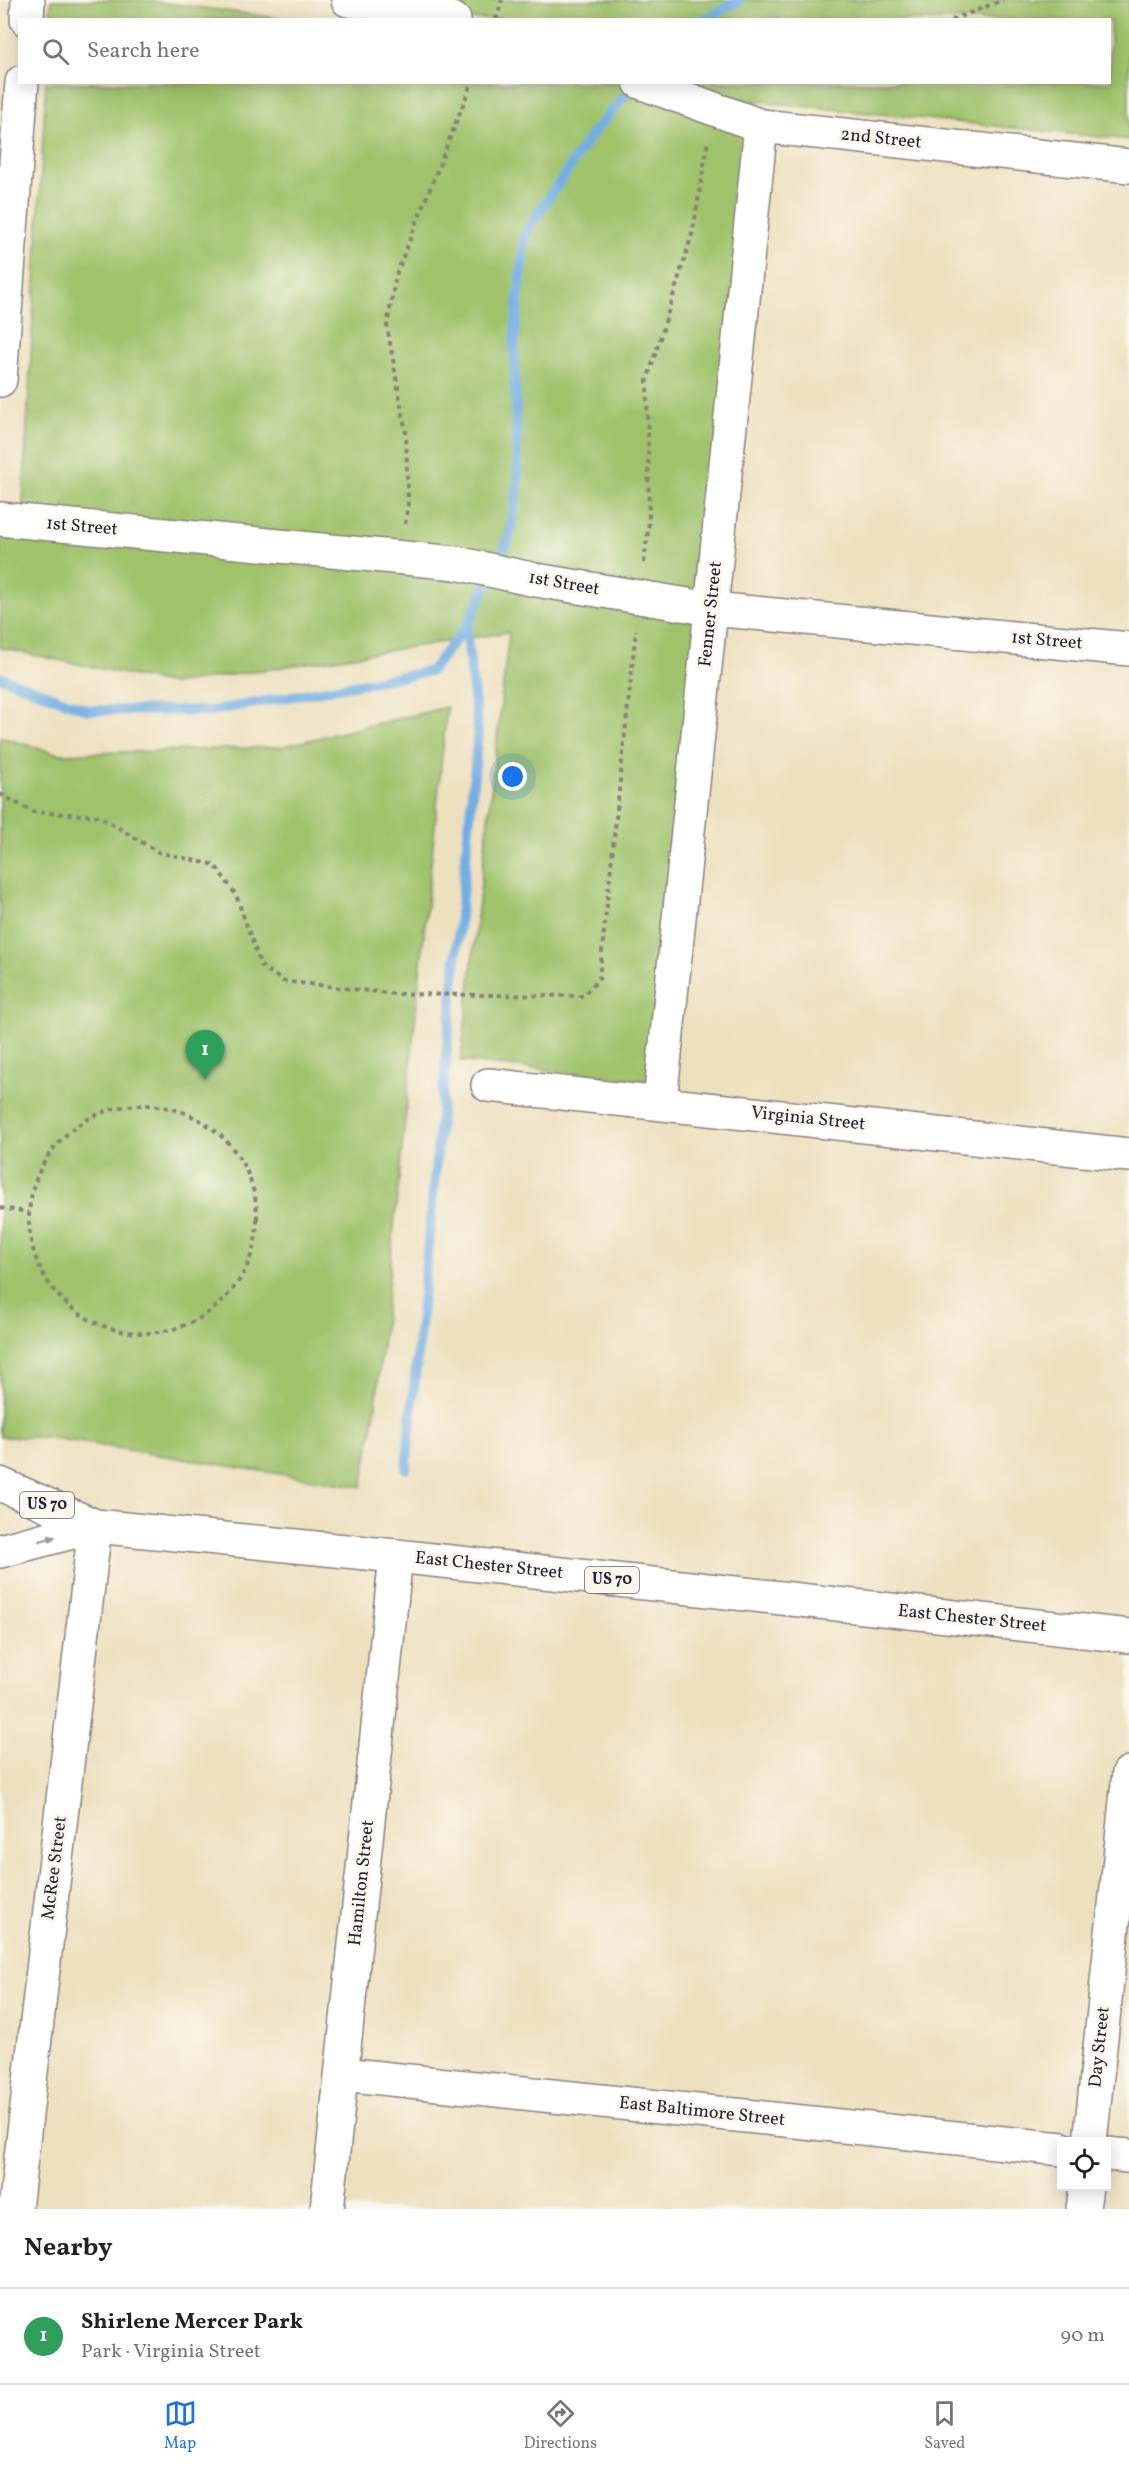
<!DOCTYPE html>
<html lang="en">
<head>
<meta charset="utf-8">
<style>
	body { margin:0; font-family:Vollkorn,serif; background:#f6f6f6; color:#222 }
	.controls { position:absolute; right:18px; bottom:18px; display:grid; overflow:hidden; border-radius:0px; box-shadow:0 3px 15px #0003 }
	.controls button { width:54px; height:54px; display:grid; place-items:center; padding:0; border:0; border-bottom:2px solid #e0e0e0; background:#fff; color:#222; font:30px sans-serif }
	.you { position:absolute; left:513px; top:777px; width:21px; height:21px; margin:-15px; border:4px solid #fff; border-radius:50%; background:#1a73e8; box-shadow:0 0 0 9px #1a73e833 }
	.badge { display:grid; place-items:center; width:39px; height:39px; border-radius:50%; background:#1a73e8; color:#fff; font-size:20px; font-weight:700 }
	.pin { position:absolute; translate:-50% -50px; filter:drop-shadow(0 2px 3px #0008) }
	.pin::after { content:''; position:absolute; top:32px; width:21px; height:18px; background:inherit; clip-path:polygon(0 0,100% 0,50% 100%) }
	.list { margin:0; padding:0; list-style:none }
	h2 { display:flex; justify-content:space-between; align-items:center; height:78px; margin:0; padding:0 24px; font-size:26px }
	h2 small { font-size:20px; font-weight:400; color:#767676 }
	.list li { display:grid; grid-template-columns:39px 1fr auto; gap:18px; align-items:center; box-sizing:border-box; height:96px; padding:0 24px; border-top:2px solid #e0e0e0 }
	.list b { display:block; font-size:22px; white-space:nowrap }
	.list p { margin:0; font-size:20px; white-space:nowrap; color:#767676 }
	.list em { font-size:20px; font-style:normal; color:#767676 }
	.icon { flex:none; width:33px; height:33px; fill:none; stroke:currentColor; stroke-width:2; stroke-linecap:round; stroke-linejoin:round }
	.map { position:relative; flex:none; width:1129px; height:2209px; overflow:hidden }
	.search { position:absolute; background:#fff; box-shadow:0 3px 15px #0003; left:18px; right:18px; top:18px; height:66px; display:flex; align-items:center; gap:15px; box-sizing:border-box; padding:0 21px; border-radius:0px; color:#767676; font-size:22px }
	.sheet { height:174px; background:#fff }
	nav { display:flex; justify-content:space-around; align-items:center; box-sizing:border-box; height:84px; border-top:2px solid #e0e0e0; background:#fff; font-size:16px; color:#767676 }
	nav a { display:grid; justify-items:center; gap:3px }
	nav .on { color:#1a73e8 }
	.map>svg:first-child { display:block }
</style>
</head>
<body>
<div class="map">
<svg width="1129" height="2209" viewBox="0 0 1129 2209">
	<rect width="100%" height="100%" fill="#fbf7ec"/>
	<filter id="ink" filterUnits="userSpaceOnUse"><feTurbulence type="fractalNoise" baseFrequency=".0167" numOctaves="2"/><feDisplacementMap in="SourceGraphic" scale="12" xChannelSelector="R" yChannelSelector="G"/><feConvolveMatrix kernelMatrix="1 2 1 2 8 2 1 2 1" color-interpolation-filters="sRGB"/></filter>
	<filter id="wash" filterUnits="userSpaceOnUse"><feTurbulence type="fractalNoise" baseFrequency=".008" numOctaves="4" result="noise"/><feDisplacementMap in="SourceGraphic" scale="24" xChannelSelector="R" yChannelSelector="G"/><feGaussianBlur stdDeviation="1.35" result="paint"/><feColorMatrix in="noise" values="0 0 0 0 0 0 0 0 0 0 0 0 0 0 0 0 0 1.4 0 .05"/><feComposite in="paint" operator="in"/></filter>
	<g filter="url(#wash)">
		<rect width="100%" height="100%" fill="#ede0be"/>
		<!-- park -->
		<g fill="#9fc26b" stroke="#607253" stroke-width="1.5">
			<path d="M51 0H143L286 19H50Z"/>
			<path d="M448 0H1129V140L754 101 648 1081 461 1061 509 632 173 684 0 648V536L21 537 46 83 1110 82V20L447 19Z"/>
			<path d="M447 707 376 1405 362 1487 46 1437H0V737L59 754 280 747Z"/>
		</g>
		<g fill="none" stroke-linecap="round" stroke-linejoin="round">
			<!-- stream -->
			<g stroke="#72aee4" stroke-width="10">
				<path d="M703 20 741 0"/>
				<path d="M0 677 88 710 211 711 431 671 466 627 509 538 518 486 514 343 525 233 592 134 636 83"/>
				<path d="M406 1469 478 733 466 627"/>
			</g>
		</g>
	</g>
	<g filter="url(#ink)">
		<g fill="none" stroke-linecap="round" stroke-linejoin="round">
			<!-- street casing -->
			<g stroke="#88817c" stroke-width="36">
				<g id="street">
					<path d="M348 0 421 8 454 20"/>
					<path d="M27 20 28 0"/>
					<path d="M640 82 761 126 1129 166"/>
					<path d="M0 380 22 82"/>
					<path d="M0 519 456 563 536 580 712 609 1129 649"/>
					<path d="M488 1085 1129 1155"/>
					<path d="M660 1102 761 126"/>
					<path d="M342 2074 1062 2149"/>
					<path d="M1090 2142 1129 1773"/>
					<path d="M1106 2154 1129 2156"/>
					<path d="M15 2209 95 1526"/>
					<path d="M327 2209 396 1556"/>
					<path d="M1083 2209 1086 2186"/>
				</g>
			</g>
			<!-- highway casing -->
			<g stroke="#88817c" stroke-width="36">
				<g id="highway">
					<path d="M0 1484 95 1526 396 1556 1129 1636"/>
					<path d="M0 1551 95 1526"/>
				</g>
			</g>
			<!-- path -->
			<g stroke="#88817c" stroke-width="4" stroke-dasharray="4.5 4.5" stroke-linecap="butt">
				<path d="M496 20 502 0"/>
				<path d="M952 20 1003 0"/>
				<path d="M405 524 408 506 406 433 387 326 396 275 472 82"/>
				<path d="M644 563 649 522 647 381 693 231 708 141"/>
				<path d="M0 794 33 812 99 816 158 852 215 865 236 895 261 966 283 981 395 994 583 996 599 979 636 630"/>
				<circle cx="143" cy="1219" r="114"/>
				<path d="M0 1208 28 1212"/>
			</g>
			<!-- street -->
			<use href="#street" stroke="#fff" stroke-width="33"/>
			<!-- highway -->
			<use href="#highway" stroke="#fff" stroke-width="33"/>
		</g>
		<!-- one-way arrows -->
		<defs><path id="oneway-solid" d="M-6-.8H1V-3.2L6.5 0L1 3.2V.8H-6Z" transform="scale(1.5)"/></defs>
		<use fill="#9c9ca7" href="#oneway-solid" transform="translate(47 1539) rotate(-15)"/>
	</g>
	<g text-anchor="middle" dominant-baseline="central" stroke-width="6" stroke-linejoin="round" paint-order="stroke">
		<!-- shield labels -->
		<g fill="#fbf7ec" stroke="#636270" stroke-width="1.5">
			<rect x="20" y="1492" width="54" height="26" rx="4.5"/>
			<rect x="585" y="1567" width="54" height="26" rx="4.5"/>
		</g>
		<g font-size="16" font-weight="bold" fill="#22223b">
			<text x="47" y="1505">US 70</text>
			<text x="612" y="1580">US 70</text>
		</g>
		<!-- street labels -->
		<g font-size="18" fill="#22223b" stroke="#fbf7ec">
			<text transform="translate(881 139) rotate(6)">2nd Street</text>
			<text transform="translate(82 527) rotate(5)">1st Street</text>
			<text transform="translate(564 584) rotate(10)">1st Street</text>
			<text transform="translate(711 614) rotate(-84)">Fenner Street</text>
			<text transform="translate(1047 641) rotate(5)">1st Street</text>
			<text transform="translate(808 1119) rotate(6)">Virginia Street</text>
			<text transform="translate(489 1566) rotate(6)">East Chester Street</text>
			<text transform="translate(972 1619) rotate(6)">East Chester Street</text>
			<text transform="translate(55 1868) rotate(-83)">McRee Street</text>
			<text transform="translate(362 1883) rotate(-84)">Hamilton Street</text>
			<text transform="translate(1100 2047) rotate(-84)">Day Street</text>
			<text transform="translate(702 2112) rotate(6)">East Baltimore Street</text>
		</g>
	</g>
</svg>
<div class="controls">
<button><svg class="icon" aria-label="locate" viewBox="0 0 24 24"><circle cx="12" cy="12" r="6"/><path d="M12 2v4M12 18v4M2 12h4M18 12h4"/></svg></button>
</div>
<div class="you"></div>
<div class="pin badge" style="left:205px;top:1080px;background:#2e9e5b">1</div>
<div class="search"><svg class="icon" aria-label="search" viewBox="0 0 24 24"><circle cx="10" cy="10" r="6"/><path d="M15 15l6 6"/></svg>Search here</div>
</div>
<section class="sheet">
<h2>Nearby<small></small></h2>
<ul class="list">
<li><span class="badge" style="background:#2e9e5b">1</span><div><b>Shirlene Mercer Park</b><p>Park · Virginia Street</p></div><em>90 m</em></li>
</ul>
</section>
<nav>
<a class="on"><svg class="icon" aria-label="map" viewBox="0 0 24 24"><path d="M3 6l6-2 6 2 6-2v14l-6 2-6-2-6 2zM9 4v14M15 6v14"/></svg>Map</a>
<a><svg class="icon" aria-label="directions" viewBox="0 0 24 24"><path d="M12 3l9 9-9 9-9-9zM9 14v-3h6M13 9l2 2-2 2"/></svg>Directions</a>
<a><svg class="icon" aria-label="saved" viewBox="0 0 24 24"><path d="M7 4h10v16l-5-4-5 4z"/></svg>Saved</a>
</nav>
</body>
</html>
